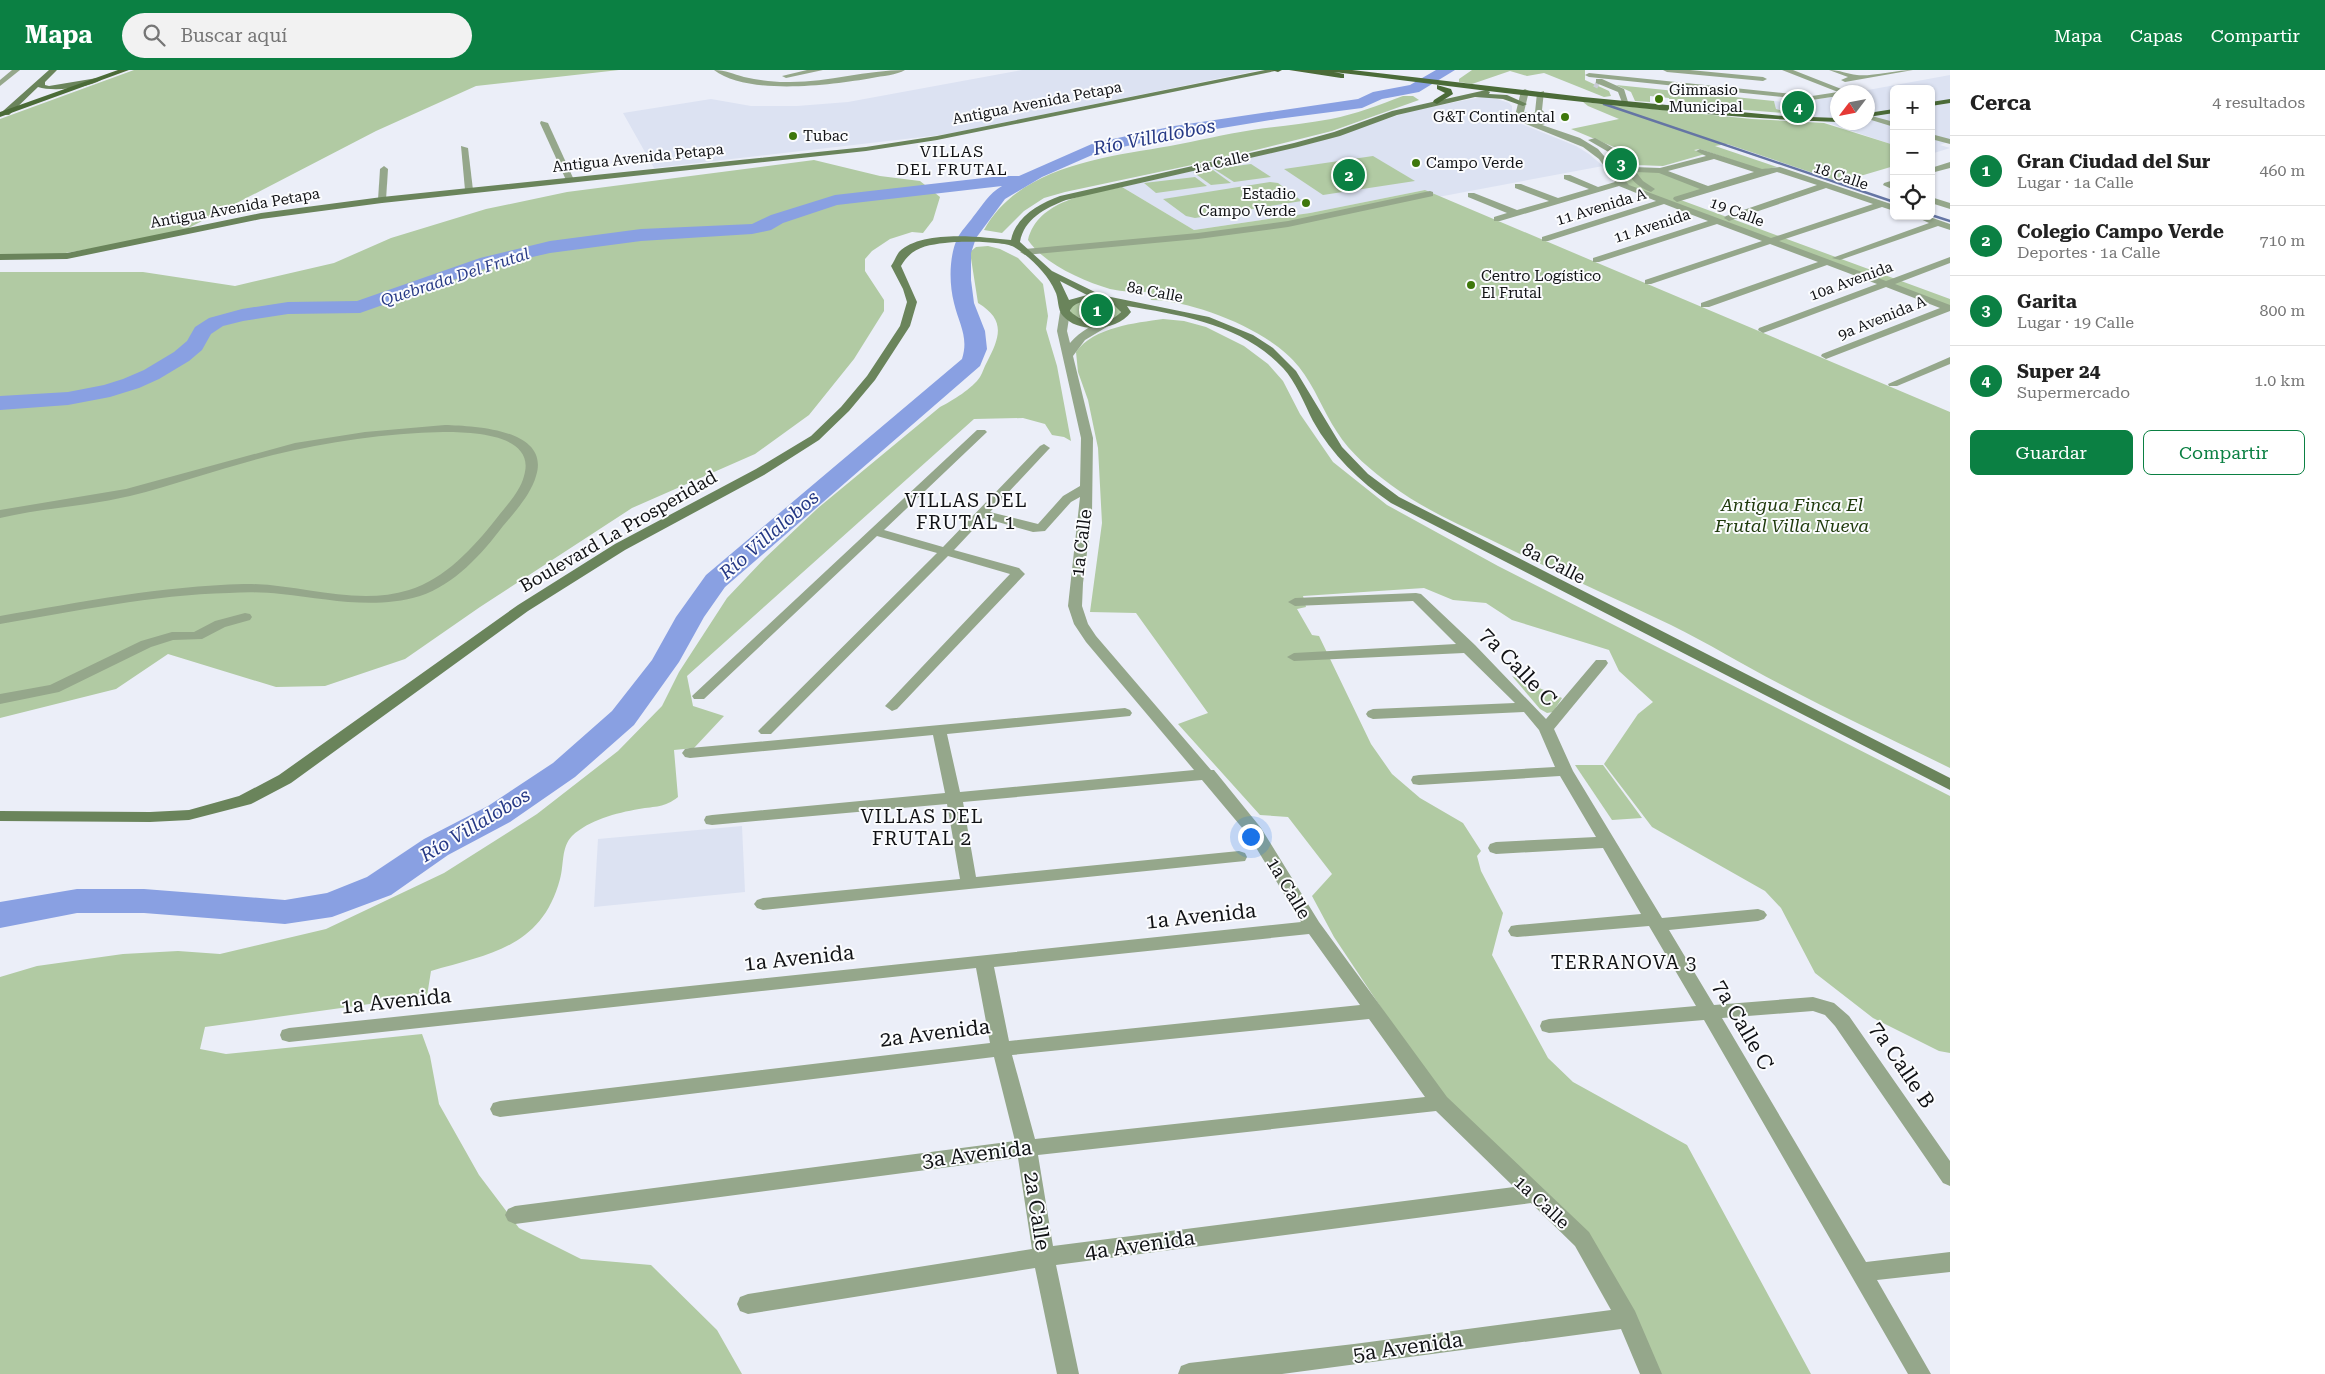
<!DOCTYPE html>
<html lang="es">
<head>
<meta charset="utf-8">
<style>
	body { margin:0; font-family:"Roboto Serif",serif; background:#f2f2f2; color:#222 }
	.controls { position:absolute; right:15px; top:15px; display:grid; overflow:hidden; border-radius:8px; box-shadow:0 1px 4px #0004 }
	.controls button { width:45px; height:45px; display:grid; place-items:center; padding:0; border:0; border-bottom:1px solid #e0e0e0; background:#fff; color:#222; font:25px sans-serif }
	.compass { position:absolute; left:1830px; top:15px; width:45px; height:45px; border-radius:50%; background:#fff; box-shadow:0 1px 4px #0004; rotate:238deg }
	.you { position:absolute; left:1250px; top:766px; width:18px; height:18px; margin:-12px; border:4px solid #fff; border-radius:50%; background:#1a73e8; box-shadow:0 0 0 8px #1a73e833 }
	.badge { display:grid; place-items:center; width:32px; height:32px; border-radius:50%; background:#0b8043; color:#fff; font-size:16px; font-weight:700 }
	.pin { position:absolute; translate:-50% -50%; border:2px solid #fff; box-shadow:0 1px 5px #0006 }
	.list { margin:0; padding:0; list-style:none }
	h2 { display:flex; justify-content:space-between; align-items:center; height:65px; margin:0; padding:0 20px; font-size:21px }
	h2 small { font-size:16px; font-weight:400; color:#767676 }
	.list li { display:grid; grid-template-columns:32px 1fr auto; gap:15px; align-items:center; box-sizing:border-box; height:70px; padding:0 20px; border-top:1px solid #e0e0e0 }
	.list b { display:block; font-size:19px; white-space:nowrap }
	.list p { margin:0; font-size:16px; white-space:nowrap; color:#767676 }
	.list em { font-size:16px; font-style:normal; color:#767676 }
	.actions { display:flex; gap:10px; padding:15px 20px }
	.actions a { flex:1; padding:11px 0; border:1px solid #0b8043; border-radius:8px; text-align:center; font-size:18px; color:#0b8043 }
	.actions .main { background:#0b8043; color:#fff }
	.icon { flex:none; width:28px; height:28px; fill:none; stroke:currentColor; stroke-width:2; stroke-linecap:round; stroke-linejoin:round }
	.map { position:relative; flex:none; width:1950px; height:1304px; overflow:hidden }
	header { display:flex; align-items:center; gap:30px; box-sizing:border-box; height:70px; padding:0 25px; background:#0b8043; color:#fff }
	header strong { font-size:24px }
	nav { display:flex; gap:28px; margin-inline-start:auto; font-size:18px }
	.search { width:350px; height:45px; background:#f2f2f2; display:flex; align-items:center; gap:12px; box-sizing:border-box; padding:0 18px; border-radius:28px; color:#767676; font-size:19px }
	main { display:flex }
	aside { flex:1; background:#fff }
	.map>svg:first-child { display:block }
</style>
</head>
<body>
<header>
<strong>Mapa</strong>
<div class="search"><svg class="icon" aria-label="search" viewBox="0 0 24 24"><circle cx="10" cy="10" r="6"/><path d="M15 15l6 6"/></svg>Buscar aquí</div>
<nav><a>Mapa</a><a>Capas</a><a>Compartir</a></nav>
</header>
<main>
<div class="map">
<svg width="1950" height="1304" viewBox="0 0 1950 1304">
	<rect width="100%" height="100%" fill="#ebeef8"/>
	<!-- built -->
	<g fill="#dce2f2">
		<path d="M1022 0H1260L949 64 654 98 623 43 711 29 751 36H797L848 32Z"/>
		<path d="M1950 5V71L1940 75 1950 78 1931 84V19H1894V75L1795 42 1776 39 1774 31 1795 33 1837 26 1838 52H1868V22H1857Z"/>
		<path d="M1481 27 1497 29 1509 33 1512 36V50L1576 76 1589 84 1603 96 1438 127 1425 120 1310 143 1194 160 1122 117 1313 73 1411 41Z"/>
		<path d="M742 756 745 822 594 837 598 769Z"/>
	</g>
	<!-- green -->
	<g fill="#b1caa3">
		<path d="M134 0H619L476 16 376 61 177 164 48 186H0V49Z"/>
		<path d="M1472 0H1585V10L1609 21 1611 26 1604 27 1544 3 1527 6 1510 1 1472 14 1459 12V9Z"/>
		<path d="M1616 15 1774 31 1776 39 1796 44 1670 34 1669 28 1650 26V32L1635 31 1631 22Z"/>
		<path d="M1403 26H1413L1419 30 1332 61 1220 89 1065 122 1044 128 1024 141 1002 163 984 160C1019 96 1106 87 1170 76 1197 71 1225 64 1252 60 1278 56 1305 54 1331 49 1356 44 1379 35 1403 26Z"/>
		<path d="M1583 32 1752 49 1824 53 1894 75V96L1840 112 1727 74 1715 76 1777 97 1761 100 1700 79 1694 80 1705 84 1663 96 1636 95 1621 80 1571 59 1619 49 1588 36Z"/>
		<path d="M1373 86 1415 111 1323 125 1284 99Z"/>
		<path d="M814 90 880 106 920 111 940 127 933 150 923 163 912 162 890 169 872 181 865 189V201L884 230V241L854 289 809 345 755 384 632 438 480 537 405 589 325 616 276 617 168 584 116 619 0 648V202H143L235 216 334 193 391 168 486 139 567 122Z"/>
		<path d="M1251 94 1271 107 1234 112 1214 99Z"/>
		<path d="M1610 98 1660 101 1708 119 1678 129 1950 229V238L1634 120Z"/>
		<path d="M1213 100 1231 113 1211 115 1193 102Z"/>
		<path d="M1195 107 1207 116 1156 123 1144 113Z"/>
		<path d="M1270 112 1278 113 1302 131 1195 148 1186 146 1163 129Z"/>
		<path d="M1122 117 1194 160 1310 143 1425 120 1950 342V698C1893 670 1835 643 1780 614 1743 595 1708 573 1671 555 1610 526 1548 498 1487 468 1454 452 1420 437 1391 415 1372 401 1350 383 1337 362 1323 341 1315 317 1299 297 1271 261 1196 231 1151 230L1149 222C1136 222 1123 222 1110 219 1083 211 1044 194 1028 170 1038 130 1088 124 1122 117Z"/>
		<path d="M988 176 1000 179 1018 188 1043 214 1048 246 1046 259 1057 296 1071 371 1064 367 1052 365 1045 354 1023 348 974 349 687 606 693 636 724 646 694 678 674 680 678 727C664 738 656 736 639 739 616 743 589 750 572 766 561 777 564 796 560 809 542 877 490 884 431 901L427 926 205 957 200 979 226 984 422 964 430 986 439 1034 479 1105 519 1158 581 1189 651 1195 717 1260 742 1304H0V907L37 896 123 884 178 881 220 884 326 859 444 803 537 744 618 681 662 636 679 602 727 528 765 488 818 438 940 337C952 331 973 318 980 307 983 302 984 297 987 292 1000 267 1006 250 978 233L970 182 976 177Z"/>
		<path d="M1097 230 1113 233 1121 240C1117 259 1081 251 1070 243L1071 236 1082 231Z"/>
		<path d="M1163 249 1184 251 1206 257 1244 276 1268 294 1283 311 1300 344 1333 392 1387 435 1498 496 1950 726V983L1939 981 1873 948 1815 903 1781 838 1765 821 1652 757 1604 694 1638 644 1653 632 1619 601 1609 580 1512 550 1486 533 1453 530 1424 518 1303 526 1306 537 1297 539 1312 565 1319 566 1371 674 1392 704 1420 728 1463 753 1481 781 1477 786 1481 801 1503 843 1492 885 1548 988 1573 1012 1687 1075 1811 1304H1657L1623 1226 1455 1043 1412 984 1334 867 1312 826 1332 804 1288 747 1260 745 1178 654 1208 643 1136 543 1090 542 1102 453 1098 378 1088 330 1078 302 1076 282C1094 257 1135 253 1163 249Z"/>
		<path d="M1512 606 1562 628 1553 642 1547 643 1540 639Z"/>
		<path d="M1575 695H1603L1642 748 1612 750Z"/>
	</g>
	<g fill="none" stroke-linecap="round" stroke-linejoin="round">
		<!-- stream -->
		<g stroke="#6575a4" stroke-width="2.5">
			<path d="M1604 34 1894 132"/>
			<path d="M1931 145 1950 151"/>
		</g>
		<!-- river -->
		<path fill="#89a0e2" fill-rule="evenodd" d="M1436 0H1455L1419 22 1382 29 1362 38 1277 49 1174 66 1099 82 1042 107 1005 129 976 168 971 183V210L974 233 985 261 987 279 980 296 725 517 704 547 679 592 634 655 575 707 510 752 448 785 391 825 332 847 285 854 144 843H77L0 858V832L77 819H144L285 830 327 823 367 807 424 769 488 736 553 693 612 641 652 590 676 547 706 505 962 289C969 267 959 254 954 233 949 214 949 187 957 169 961 161 968 154 973 147 982 136 989 123 1002 116L837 135 783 153 771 160 752 164 641 171 550 183 493 196 360 243 288 244 243 251 223 256 211 264 202 280 189 291 159 309 139 318 110 327 68 335 0 340V326L68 322 104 315 123 309 144 300 174 282 187 271 195 257 209 248 242 239 288 232 357 231 480 188 550 171 641 159 752 154 771 145 835 125 1001 106H1019L1094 73 1174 56 1358 29 1373 22 1410 15Z"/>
		<!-- street-tunnel -->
		<path stroke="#cacdd6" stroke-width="8" stroke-dasharray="8 4.5" stroke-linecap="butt" d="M1595 13 1599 15"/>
		<!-- street -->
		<g fill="#95a78b" fill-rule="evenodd">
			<path d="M12 0H20L0 16V10Z"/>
			<path d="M714 0C726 0 733 4 744 7 758 10 772 12 786 12 826 13 865 0 905 0 897 5 882 6 872 8 832 15 748 26 714 0Z"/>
			<path d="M807 0H823L786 8 782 6Z"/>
			<path d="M1663 0H1690L1763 7 1767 9 1763 11 1667 2Z"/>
			<path d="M1782 0H1793L1849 22H1838V26L1812 30 1589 7 1585 5 1589 3 1812 26 1838 22Z"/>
			<path d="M1829 0C1840 0 1847 4 1857 5 1868 7 1897 0 1913 0L1845 12 1841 10 1848 7Z"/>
			<path d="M1596 9H1602L1624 19 1629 35H1623L1618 22 1596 13Z"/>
			<path d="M1525 19 1529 21 1524 42H1535L1537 23 1544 21 1542 40 1554 51 1542 55 1580 68 1598 79 1629 115 1771 168 1873 134 1826 118 1729 151 1724 148 1726 146 1817 115 1777 102 1677 132 1673 129 1674 127 1700 119 1659 103 1636 102 1643 111 1655 119 1651 122C1640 118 1633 112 1627 102L1620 101V97H1624L1612 84 1588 70 1595 68C1610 76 1623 82 1633 97L1660 98 1706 86 1696 81 1700 79 1762 99 1780 97 1894 135V141L1882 137 1779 171 1886 211 1950 187V193L1895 214 1950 235V241L1826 289 1821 286 1822 284 1940 238 1886 217 1763 263 1758 260 1759 258 1877 214 1827 195 1709 237H1701V233L1818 192 1770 174 1651 214H1645V210L1762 171 1717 154 1599 192H1593V188L1708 151 1664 134 1548 171H1542V167L1656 131 1619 116 1500 151H1494V147L1507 143 1468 127V123H1474L1517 140 1549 131 1515 118V114H1521L1558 128 1589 119 1564 109V105H1570L1598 117 1615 112 1599 89 1583 77 1516 50 1515 46 1521 21ZM1532 46 1543 49 1544 50 1535 51 1524 47ZM1714 89 1754 102 1708 116 1668 101Z"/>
			<path d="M1868 45 1894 52V57L1868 49Z"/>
			<path d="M541 51 548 53 574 110 573 112 566 110 540 53Z"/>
			<path d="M1931 64 1950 69V74L1931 69Z"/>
			<path d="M461 76 468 78 473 120 469 123 465 120Z"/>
			<path d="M1950 92V98L1931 103V98Z"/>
			<path d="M384 96 388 99 386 130 382 133 378 130 380 99Z"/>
			<path d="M1894 110V120L1883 115 1884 113Z"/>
			<path d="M1430 121 1433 122V126L1288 157 1198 169 1025 185 1020 182 1025 179 1198 163 1288 151Z"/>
			<path d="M1931 127 1950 133V139L1931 133Z"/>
			<path d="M1914 146H1927L1950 154V160L1938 156 1840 190 1832 188 1929 153Z"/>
			<path d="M1065 239 1070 242 1067 261 1070 273C1080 261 1095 253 1110 249L1115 252 1085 270 1073 286 1093 368 1092 444 1083 513 1082 536 1088 554 1096 566 1211 700H1214L1261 758 1319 852 1447 1027 1589 1162 1635 1241 1662 1304H1640L1621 1259 1282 1304H1178L1181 1296 1189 1293 1354 1274 1611 1240 1575 1176 1531 1133 1056 1195 1079 1304H1057L1035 1198 748 1244 740 1241 737 1234 740 1227 748 1224 1032 1179 1018 1088 515 1154 508 1151 505 1145 508 1139 515 1136 1015 1071 994 987 500 1047 493 1045 490 1039 493 1033 500 1031 990 973 976 898 289 972 282 970 280 965 282 960 289 958 1301 852 1249 766 1202 710 963 732 976 807 1239 781 1245 783 1247 787 1245 791 763 840 757 838 754 834 757 830 763 828 960 809 947 734 712 755 706 754 704 750 706 746 712 745 945 723 933 665 690 688 685 687 682 683 685 679 690 678 1125 638 1130 640 1132 643 1130 646 947 664 960 722 1194 700 1086 572 1074 554 1068 536 1080 427 1071 432 1045 461 1033 462 984 448 954 480 1019 498 1025 504 897 639 892 641 885 636 1010 504 948 486 771 664H761L758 661 761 658 937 483 877 466 704 629H694L692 626 977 360H985L987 362 884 460 943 477 1040 376 1044 374 1050 378 1048 380 990 442 1038 454 1063 426 1080 416 1081 368 1057 261 1060 242ZM1309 864 1360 935 1009 971 994 897ZM1369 949 1425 1027 1035 1069 1012 985ZM1436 1041 1514 1117 1053 1176 1038 1085Z"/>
			<path d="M1950 287V294L1897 316H1889L1888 314Z"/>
			<path d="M445 355C474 356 551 359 536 406 531 424 515 442 503 456 482 484 454 515 420 526 373 540 329 529 281 524 264 522 246 522 229 523 152 525 76 541 0 554V546C81 532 162 516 244 514 298 513 355 537 409 520 445 509 473 478 496 449 506 436 520 422 524 406 537 363 469 362 443 362 386 363 328 372 273 385 225 397 178 414 130 426 87 436 43 438 0 448V440L126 419 295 373 365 362Z"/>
			<path d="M1416 523 1421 524 1475 575 1546 649 1596 590H1606L1608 593 1606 596 1554 659 1573 701 1662 848 1758 839 1764 841 1767 845 1764 849 1758 851 1669 860 1714 935 1813 927 1834 933 1849 946 1950 1091V1116L1943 1113 1835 956 1825 945 1813 941 1722 948 1866 1192 1950 1182V1202L1877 1210 1931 1304H1908L1704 950 1549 963 1542 961 1540 956 1542 951 1549 949 1696 936 1649 856 1517 867 1511 866 1508 861 1511 856 1517 855 1641 844 1603 778 1496 784 1490 782 1488 778 1490 774 1496 772 1596 767 1560 706 1419 715 1413 714 1411 710 1413 706 1419 705 1555 697 1539 660 1524 642 1373 649 1368 647 1366 644 1368 641 1373 639 1515 633 1464 583 1294 591 1287 587 1294 583 1456 574 1413 531 1295 536 1288 532 1295 528Z"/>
			<path d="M245 543 250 544 252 547 250 550 225 557 202 569 173 570 151 577 59 622 0 634V624L50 615 141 571 172 562H194L215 551Z"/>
		</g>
		<!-- secondary -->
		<g fill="#6a845b" fill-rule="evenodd">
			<path d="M49 0H57L45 12V15L49 16 97 8 101 10C88 18 53 22 38 17L9 45H3V41Z"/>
			<path d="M1265 0H1280L937 70 866 81 382 133 261 149 67 189 0 190V184L67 183 261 143 382 127 866 77 937 66Z"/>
			<path d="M1486 20 1490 22 1489 24 1507 25 1527 34 1523 36 1503 29 1475 27 1397 45 1340 66 1298 77 1066 130C1045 138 1024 149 1020 172L1052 201 1101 225 1209 247 1253 265 1273 278 1296 301 1342 377 1368 404 1399 427 1950 708V720L1391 433C1359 411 1332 385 1313 351 1304 333 1296 312 1283 298 1243 255 1182 245 1127 236L1131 242C1117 261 1079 264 1063 246 1057 240 1059 228 1055 221 1048 204 1029 186 1014 177 1004 171 958 171 945 173 926 175 911 178 901 196L917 232 910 256 875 310 849 341 819 370 764 405 625 480 528 541 291 713 251 734 189 750 150 752 0 751V741L150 742 189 740 239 726 279 705 518 535 615 474 756 399 811 366 841 337 867 306 900 256 907 232 903 219 891 196C894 192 896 186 899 182 922 159 982 167 1011 170 1016 146 1039 134 1060 126L1294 73 1334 62 1392 41ZM1060 211 1087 225 1069 230ZM1097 230 1112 233 1121 242C1109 256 1082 254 1070 241 1074 231 1087 231 1097 230Z"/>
		</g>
		<!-- primary -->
		<g fill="#4b6b38" fill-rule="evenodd">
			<path d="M118 0H129L0 47V42Z"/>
			<path d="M1271 0H1282L1278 2Z"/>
			<path d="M1289 0H1352L1583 27 1783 46 1838 48V52C1669 46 1501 22 1334 2L1344 4V8H1341Z"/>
			<path d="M1437 15 1451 19 1453 24 1437 34 1433 32 1434 30 1445 23 1437 19Z"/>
			<path d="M1950 29V33L1931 36V32Z"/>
			<path d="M1894 39V43L1868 47V43Z"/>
		</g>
	</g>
	<!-- markers -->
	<g fill="#3e770b" stroke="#fbfcfe" stroke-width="2">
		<circle cx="1659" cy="29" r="5"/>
		<circle cx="1565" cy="47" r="5"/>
		<circle cx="793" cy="66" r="5"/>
		<circle cx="1416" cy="93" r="5"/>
		<circle cx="1306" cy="133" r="5"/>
		<circle cx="1471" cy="215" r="5"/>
	</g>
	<g text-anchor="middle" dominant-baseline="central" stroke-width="4" stroke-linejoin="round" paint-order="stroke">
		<!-- far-poi labels -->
		<g font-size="15" fill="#111215" stroke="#fbfcfe" text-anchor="start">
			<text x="1669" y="20">Gimnasio<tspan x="1669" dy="17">Municipal</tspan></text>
			<text x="1555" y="47" text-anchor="end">G&amp;T Continental</text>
			<text x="803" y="66">Tubac</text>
			<text x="1426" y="93">Campo Verde</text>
			<text x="1296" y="124" text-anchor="end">Estadio<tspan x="1296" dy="17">Campo Verde</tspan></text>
			<text x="1481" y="206">Centro Logístico<tspan x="1481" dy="17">El Frutal</tspan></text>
		</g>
		<!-- far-street labels -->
		<g font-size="15" fill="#111215" stroke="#fbfcfe">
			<text transform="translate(1037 33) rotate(-11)">Antigua Avenida Petapa</text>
			<text transform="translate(638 88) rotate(-6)">Antigua Avenida Petapa</text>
			<text transform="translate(1221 92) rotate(-13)">1a Calle</text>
			<text transform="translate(1841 106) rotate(19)">18 Calle</text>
			<text transform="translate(1601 137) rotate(-17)">11 Avenida A</text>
			<text transform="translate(235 138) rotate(-10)">Antigua Avenida Petapa</text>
			<text transform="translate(1737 142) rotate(21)">19 Calle</text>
			<text transform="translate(1652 156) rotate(-18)">11 Avenida</text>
			<text transform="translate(1851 211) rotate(-20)">10a Avenida</text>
			<text transform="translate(1155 222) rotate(11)">8a Calle</text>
			<text transform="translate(1882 248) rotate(-22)">9a Avenida A</text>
		</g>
		<!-- far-neighbourhood labels -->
		<g font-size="16" letter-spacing="1" fill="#111215" stroke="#fbfcfe">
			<text x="952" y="81">VILLAS<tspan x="952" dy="18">DEL FRUTAL</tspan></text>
		</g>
		<!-- far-water labels -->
		<g font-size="16" font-style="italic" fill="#263985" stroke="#fbfcfe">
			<text transform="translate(455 207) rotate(-18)">Quebrada Del Frutal</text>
		</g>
		<!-- park labels -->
		<g font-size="18" font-style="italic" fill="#1e390b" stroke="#fbfcfe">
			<text x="1792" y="434">Antigua Finca El<tspan x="1792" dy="21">Frutal Villa Nueva</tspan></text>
		</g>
		<!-- street labels -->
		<g font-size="18" fill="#111215" stroke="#fbfcfe">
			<text transform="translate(618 461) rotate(-30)">Boulevard La Prosperidad</text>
			<text transform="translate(1081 473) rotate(-83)">1a Calle</text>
			<text transform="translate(1554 493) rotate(27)">8a Calle</text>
			<text transform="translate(1289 818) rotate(59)">1a Calle</text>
			<text transform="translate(1542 1132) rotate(43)">1a Calle</text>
		</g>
		<!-- water labels -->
		<g font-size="19" font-style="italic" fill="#263985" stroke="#fbfcfe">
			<text transform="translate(1154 67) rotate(-11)">Río Villalobos</text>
			<text transform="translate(769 465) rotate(-41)">Río Villalobos</text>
			<text transform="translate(475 755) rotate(-31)">Río Villalobos</text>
		</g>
		<!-- neighbourhood labels -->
		<g font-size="19" letter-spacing="1" fill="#111215" stroke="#fbfcfe">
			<text x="966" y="430">VILLAS DEL<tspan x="966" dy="22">FRUTAL 1</tspan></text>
			<text x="922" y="746">VILLAS DEL<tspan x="922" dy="22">FRUTAL 2</tspan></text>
			<text x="1624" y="892">TERRANOVA 3</text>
		</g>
		<!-- near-street labels -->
		<g font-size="21" fill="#111215" stroke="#fbfcfe">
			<text transform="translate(1518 597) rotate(46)">7a Calle C</text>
			<text transform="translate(1201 846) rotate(-6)">1a Avenida</text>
			<text transform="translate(799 888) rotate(-6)">1a Avenida</text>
			<text transform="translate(396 931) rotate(-6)">1a Avenida</text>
			<text transform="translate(1743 955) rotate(60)">7a Calle C</text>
			<text transform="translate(935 963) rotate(-7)">2a Avenida</text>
			<text transform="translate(1902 995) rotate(56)">7a Calle B</text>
			<text transform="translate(977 1084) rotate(-7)">3a Avenida</text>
			<text transform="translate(1037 1141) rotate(81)">2a Calle</text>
			<text transform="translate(1140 1175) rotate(-8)">4a Avenida</text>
			<text transform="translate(1408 1277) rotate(-8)">5a Avenida</text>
		</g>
	</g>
</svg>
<div class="controls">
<button>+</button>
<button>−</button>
<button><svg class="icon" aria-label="locate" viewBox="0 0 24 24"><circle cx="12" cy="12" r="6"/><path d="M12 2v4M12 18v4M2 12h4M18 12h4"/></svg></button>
</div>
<svg class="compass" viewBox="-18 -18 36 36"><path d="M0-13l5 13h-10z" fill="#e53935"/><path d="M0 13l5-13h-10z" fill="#767676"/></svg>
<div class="you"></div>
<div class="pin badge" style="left:1097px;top:240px">1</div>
<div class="pin badge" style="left:1349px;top:105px">2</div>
<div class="pin badge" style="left:1621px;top:94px">3</div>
<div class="pin badge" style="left:1798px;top:37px">4</div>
</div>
<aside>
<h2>Cerca<small>4 resultados</small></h2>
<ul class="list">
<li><span class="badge">1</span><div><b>Gran Ciudad del Sur</b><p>Lugar · 1a Calle</p></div><em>460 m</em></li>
<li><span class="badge">2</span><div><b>Colegio Campo Verde</b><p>Deportes · 1a Calle</p></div><em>710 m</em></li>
<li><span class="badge">3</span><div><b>Garita</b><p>Lugar · 19 Calle</p></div><em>800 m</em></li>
<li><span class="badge">4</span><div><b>Super 24</b><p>Supermercado</p></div><em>1.0 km</em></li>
</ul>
<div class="actions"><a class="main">Guardar</a><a>Compartir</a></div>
</aside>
</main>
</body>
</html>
